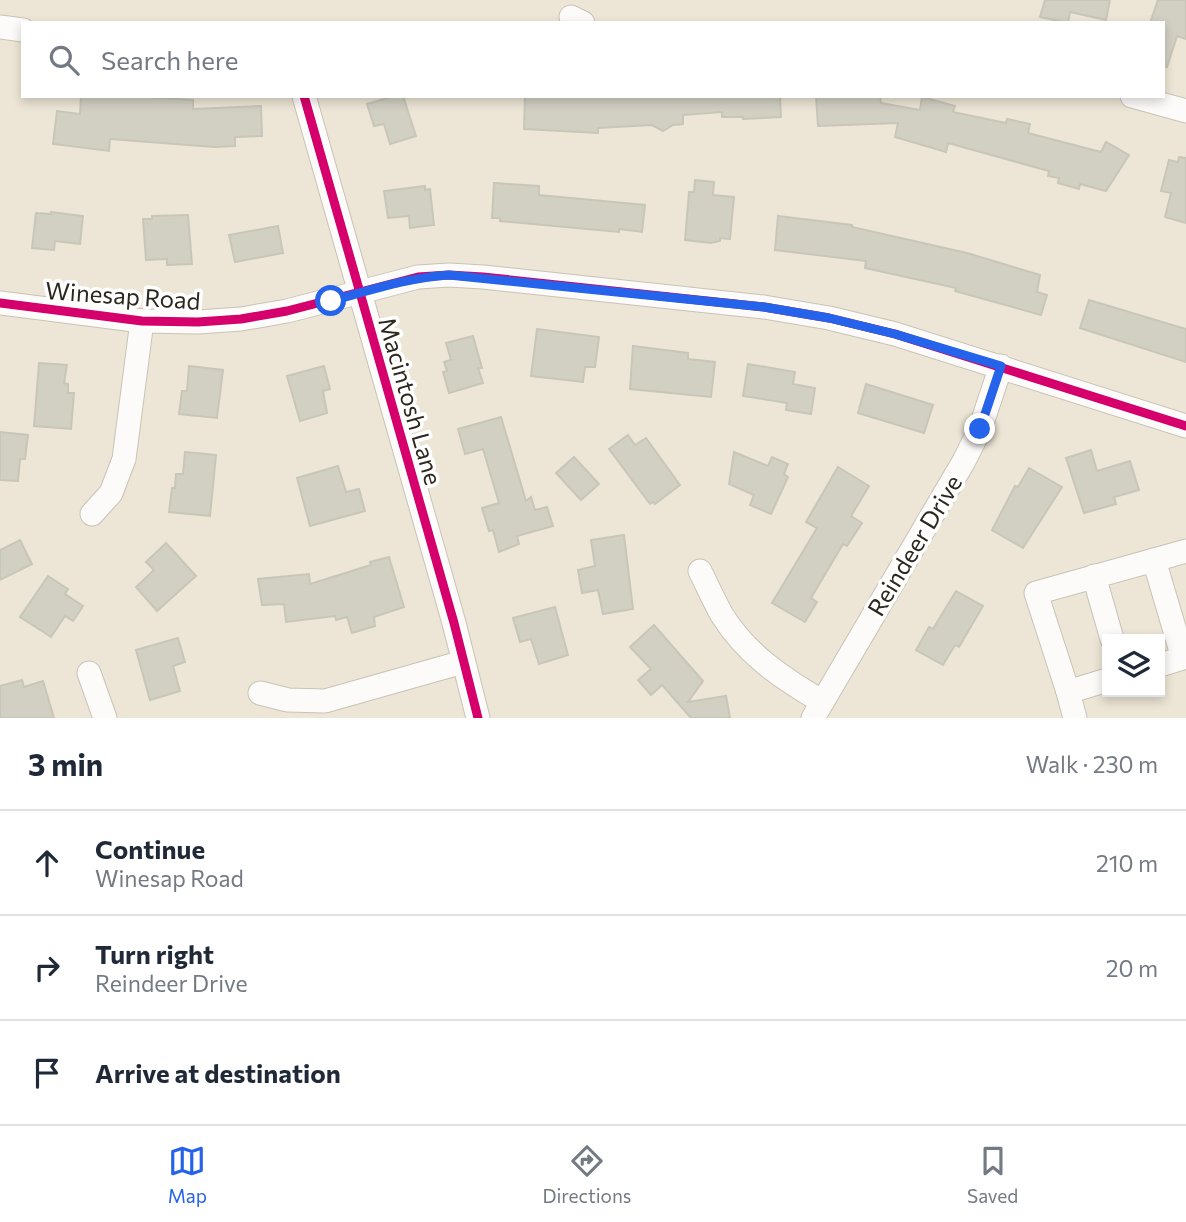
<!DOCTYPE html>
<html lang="en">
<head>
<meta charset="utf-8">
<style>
	body { margin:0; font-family:Commissioner,sans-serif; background:#f6f6f7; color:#1f2937 }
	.controls { position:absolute; right:21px; bottom:21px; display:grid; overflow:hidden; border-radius:0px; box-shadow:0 4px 10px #0003 }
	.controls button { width:63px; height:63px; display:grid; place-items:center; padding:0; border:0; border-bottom:2px solid #e0e1e3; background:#fff; color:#1f2937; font:35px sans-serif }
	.stop { position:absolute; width:21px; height:21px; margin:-16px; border:5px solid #2563eb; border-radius:50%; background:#fff }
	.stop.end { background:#2563eb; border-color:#fff; box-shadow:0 2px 7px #0008 }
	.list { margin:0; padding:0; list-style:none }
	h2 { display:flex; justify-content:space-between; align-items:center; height:91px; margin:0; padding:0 28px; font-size:30px }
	h2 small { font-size:23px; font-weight:400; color:#747a83 }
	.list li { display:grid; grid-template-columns:46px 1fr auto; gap:21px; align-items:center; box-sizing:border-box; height:105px; padding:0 28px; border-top:2px solid #e0e1e3 }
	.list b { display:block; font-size:26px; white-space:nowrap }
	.list p { margin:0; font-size:23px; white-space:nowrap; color:#747a83 }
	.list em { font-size:23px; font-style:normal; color:#747a83 }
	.icon { flex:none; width:38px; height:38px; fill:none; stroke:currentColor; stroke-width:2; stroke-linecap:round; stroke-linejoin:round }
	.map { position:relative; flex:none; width:1186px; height:718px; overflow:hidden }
	.search { position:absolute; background:#fff; box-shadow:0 4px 10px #0003; left:21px; right:21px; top:21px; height:77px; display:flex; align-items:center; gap:18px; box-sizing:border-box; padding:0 24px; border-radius:0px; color:#747a83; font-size:26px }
	.sheet { height:406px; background:#fff }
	nav { display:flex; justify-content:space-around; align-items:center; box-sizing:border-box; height:98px; border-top:2px solid #e0e1e3; background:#fff; font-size:19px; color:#747a83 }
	nav a { display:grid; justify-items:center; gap:4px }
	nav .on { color:#2563eb }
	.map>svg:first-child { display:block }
</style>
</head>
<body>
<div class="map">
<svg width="1186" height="718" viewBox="0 0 1186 718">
	<rect width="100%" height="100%" fill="#ede6d6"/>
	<!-- building -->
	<g fill="#d2d0c3" stroke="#c8c6b9" stroke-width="2">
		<path d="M1045 0H1110L1106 20 1070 12 1068 23 1040 17Z"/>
		<path d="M1158 0H1186V39L1177 36 1167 67 1163 66V23H1150Z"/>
		<path d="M81 96H132L193 100V109L261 106 262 136 235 137V146L214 147 110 139 109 151 53 144 57 111 80 114Z"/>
		<path d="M394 96H403L416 136 390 144 384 124 374 126 367 104Z"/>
		<path d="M525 96H780L781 117 743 119V117H722V112L683 115V124L673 125 663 131 652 125 598 128V133L524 129Z"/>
		<path d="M816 96H880L881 103 920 110 922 97 955 106 953 112 1006 123 1007 119 1030 124 1028 133 1101 152 1106 142 1129 155 1106 191 1080 184 1079 189 1058 183 1059 178 1048 176 1049 171 948 143 946 152 895 137 898 123 818 126Z"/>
		<path d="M1179 157 1186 158V223L1165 217 1171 193 1161 191 1169 160 1178 162Z"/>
		<path d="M695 180 714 182 713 195 734 197 730 239 720 238V241L711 243 685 240 689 192H694Z"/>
		<path d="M494 183 539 186V195L645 205 642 232 619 229V232L500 221V218H492Z"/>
		<path d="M425 186V190L430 189 434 225 410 228 409 216 388 218 384 191Z"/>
		<path d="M51 212 83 216 80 244 55 241 54 250 32 248 36 213 51 214Z"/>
		<path d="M188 215 192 264 167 265V259L146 260 143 219H152V216Z"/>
		<path d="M778 216 852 225V227L967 253 1040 275 1037 292 1047 295 1041 315 955 291 956 288 865 268 866 261 775 250Z"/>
		<path d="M278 226 283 253 235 262 229 235Z"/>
		<path d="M1089 300 1186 329V362L1080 328Z"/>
		<path d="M537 329 599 337 595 367H585L583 382 531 376Z"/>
		<path d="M473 336 482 368H478L483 383 449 393 443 372 447 371 444 362 451 360 446 343Z"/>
		<path d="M633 346 688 353V359L715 362 711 397 630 389Z"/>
		<path d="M39 363 67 365 64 383 68 384V393H74L71 429 34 426Z"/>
		<path d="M748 364 795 372 793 384 815 388 811 414 786 410 787 403 743 396Z"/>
		<path d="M189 366 223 370 217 418 179 414 182 391H187Z"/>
		<path d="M324 366 330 389 323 391 327 413 300 421 287 376Z"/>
		<path d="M866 384 933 405 924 433 858 413Z"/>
		<path d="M501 417 526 501 531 497 535 510 547 507 553 526 517 536 519 544 499 552 493 530 489 531 482 508 499 503 483 449 465 454 458 429Z"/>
		<path d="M0 432 28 435 25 459H20L18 481 0 480Z"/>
		<path d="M628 435 635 445 646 438 680 485 655 504 653 502 650 504 609 449Z"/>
		<path d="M1091 450 1097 471 1130 461 1139 490 1114 497 1116 504 1084 513 1066 458Z"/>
		<path d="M185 452 216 455 210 516 169 512 172 488H175L176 474H183Z"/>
		<path d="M734 452 768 466 772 457 788 464 784 474 788 477 771 514 750 505 754 495 729 484Z"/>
		<path d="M574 457 599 484 581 500 556 473Z"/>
		<path d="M338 466 346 492 359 489 365 511 310 526 297 478Z"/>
		<path d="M838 467 869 486 851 516 862 523 847 546 843 544 811 598 817 602 805 622 772 603 817 528 806 522Z"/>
		<path d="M1029 468 1062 487 1023 548 992 530 1015 486 1018 487Z"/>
		<path d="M624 535 633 609 603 614 598 590 582 593 578 570 595 566 591 540Z"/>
		<path d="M20 540 32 564 0 580V550Z"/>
		<path d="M166 543 196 576 157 611 136 587 154 570 146 562Z"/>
		<path d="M389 557 404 607 374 617 375 626 352 633 347 617 336 620 335 616 286 622 284 604 262 605 258 579 309 574 310 584 371 565 370 562Z"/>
		<path d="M48 576 68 589 65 594 83 606 73 621 65 616 51 637 20 617Z"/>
		<path d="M956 591 983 606 959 647 955 645 943 665 916 650 929 627 933 629Z"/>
		<path d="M555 607 568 655 539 664 531 639 520 642 513 618Z"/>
		<path d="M654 625 703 681 688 702 726 696 730 718H691L662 685 651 695 638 680 651 669 630 647Z"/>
		<path d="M178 638 185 662 173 666 180 691 150 700 136 650Z"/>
		<path d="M22 680 24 687 43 681 54 718H0V686Z"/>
	</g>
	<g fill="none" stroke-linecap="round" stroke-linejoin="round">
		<!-- minor casing -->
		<g stroke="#c8c3b7" stroke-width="25">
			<g id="minor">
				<path d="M571 17 583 23"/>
				<path d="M0 27 23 30"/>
				<path d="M304 96 454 623 478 718"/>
				<path d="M1132 96 1186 111"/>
				<path d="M0 303 142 321 198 322 241 319 287 311 418 277 449 275 483 277 764 307 829 318 895 334 1186 426"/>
				<path d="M92 514 111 493 124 459 142 321"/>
				<path d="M1154 560 1183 658"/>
				<path d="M700 571C707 585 714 601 722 615 746 654 782 678 821 701"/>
				<path d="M1094 576 1112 639"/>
				<path d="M1160 665 1186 657"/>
				<path d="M89 673 105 718"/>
				<path d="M1068 692 1036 593 1186 551"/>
				<path d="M260 693 288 700 325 701 463 662"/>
				<path d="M813 718 964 461 980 429 1001 366"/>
				<path d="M1075 718 1068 692 1107 680"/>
			</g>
		</g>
		<!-- minor -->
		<use href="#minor" stroke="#fcfbf9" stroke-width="23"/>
		<!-- cycleway casing -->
		<g stroke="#fff" stroke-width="13">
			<g id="cycleway">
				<path d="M304 96 454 623 478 718"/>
				<path d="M0 303 142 321 198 322 241 319 287 311 418 277 449 275 483 277 764 307 829 318 895 334 1186 426"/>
			</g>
		</g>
		<!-- cycleway -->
		<use href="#cycleway" stroke="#d6006c" stroke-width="9"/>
	</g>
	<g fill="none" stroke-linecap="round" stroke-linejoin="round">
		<!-- route -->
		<path stroke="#2563eb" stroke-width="9" d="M331 301C372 290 406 278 449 275L764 307 829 318 895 334 1001 366 980 429"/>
	</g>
	<g text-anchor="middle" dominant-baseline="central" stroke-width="7" stroke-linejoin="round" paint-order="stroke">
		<!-- street labels -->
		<g font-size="24" fill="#2d281e" stroke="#fff">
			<text transform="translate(123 295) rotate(4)">Winesap Road</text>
			<text transform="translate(411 401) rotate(74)">Macintosh Lane</text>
			<text transform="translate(914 545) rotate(-59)">Reindeer Drive</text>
		</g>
	</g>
</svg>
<div class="controls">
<button><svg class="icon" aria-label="layers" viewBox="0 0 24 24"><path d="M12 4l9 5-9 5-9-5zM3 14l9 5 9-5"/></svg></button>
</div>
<div class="stop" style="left:331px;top:301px"></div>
<div class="stop end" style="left:980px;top:429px"></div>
<div class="search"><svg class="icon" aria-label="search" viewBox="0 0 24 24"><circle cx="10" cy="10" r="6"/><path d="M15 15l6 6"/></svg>Search here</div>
</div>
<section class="sheet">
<h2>3 min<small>Walk · 230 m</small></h2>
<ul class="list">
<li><svg class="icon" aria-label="ahead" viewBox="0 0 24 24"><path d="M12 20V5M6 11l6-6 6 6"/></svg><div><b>Continue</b><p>Winesap Road</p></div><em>210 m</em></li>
<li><svg class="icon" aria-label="right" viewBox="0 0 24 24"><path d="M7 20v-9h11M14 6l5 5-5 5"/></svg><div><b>Turn right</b><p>Reindeer Drive</p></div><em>20 m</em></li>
<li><svg class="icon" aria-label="arrive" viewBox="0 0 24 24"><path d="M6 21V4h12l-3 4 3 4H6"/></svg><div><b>Arrive at destination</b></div></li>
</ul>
</section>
<nav>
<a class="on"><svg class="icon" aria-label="map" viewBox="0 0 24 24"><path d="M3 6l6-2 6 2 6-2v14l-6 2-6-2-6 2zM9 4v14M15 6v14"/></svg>Map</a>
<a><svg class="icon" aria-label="directions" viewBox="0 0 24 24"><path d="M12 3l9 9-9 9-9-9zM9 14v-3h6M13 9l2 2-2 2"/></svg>Directions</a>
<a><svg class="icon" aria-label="saved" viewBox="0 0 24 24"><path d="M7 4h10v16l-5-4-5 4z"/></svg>Saved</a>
</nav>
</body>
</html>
